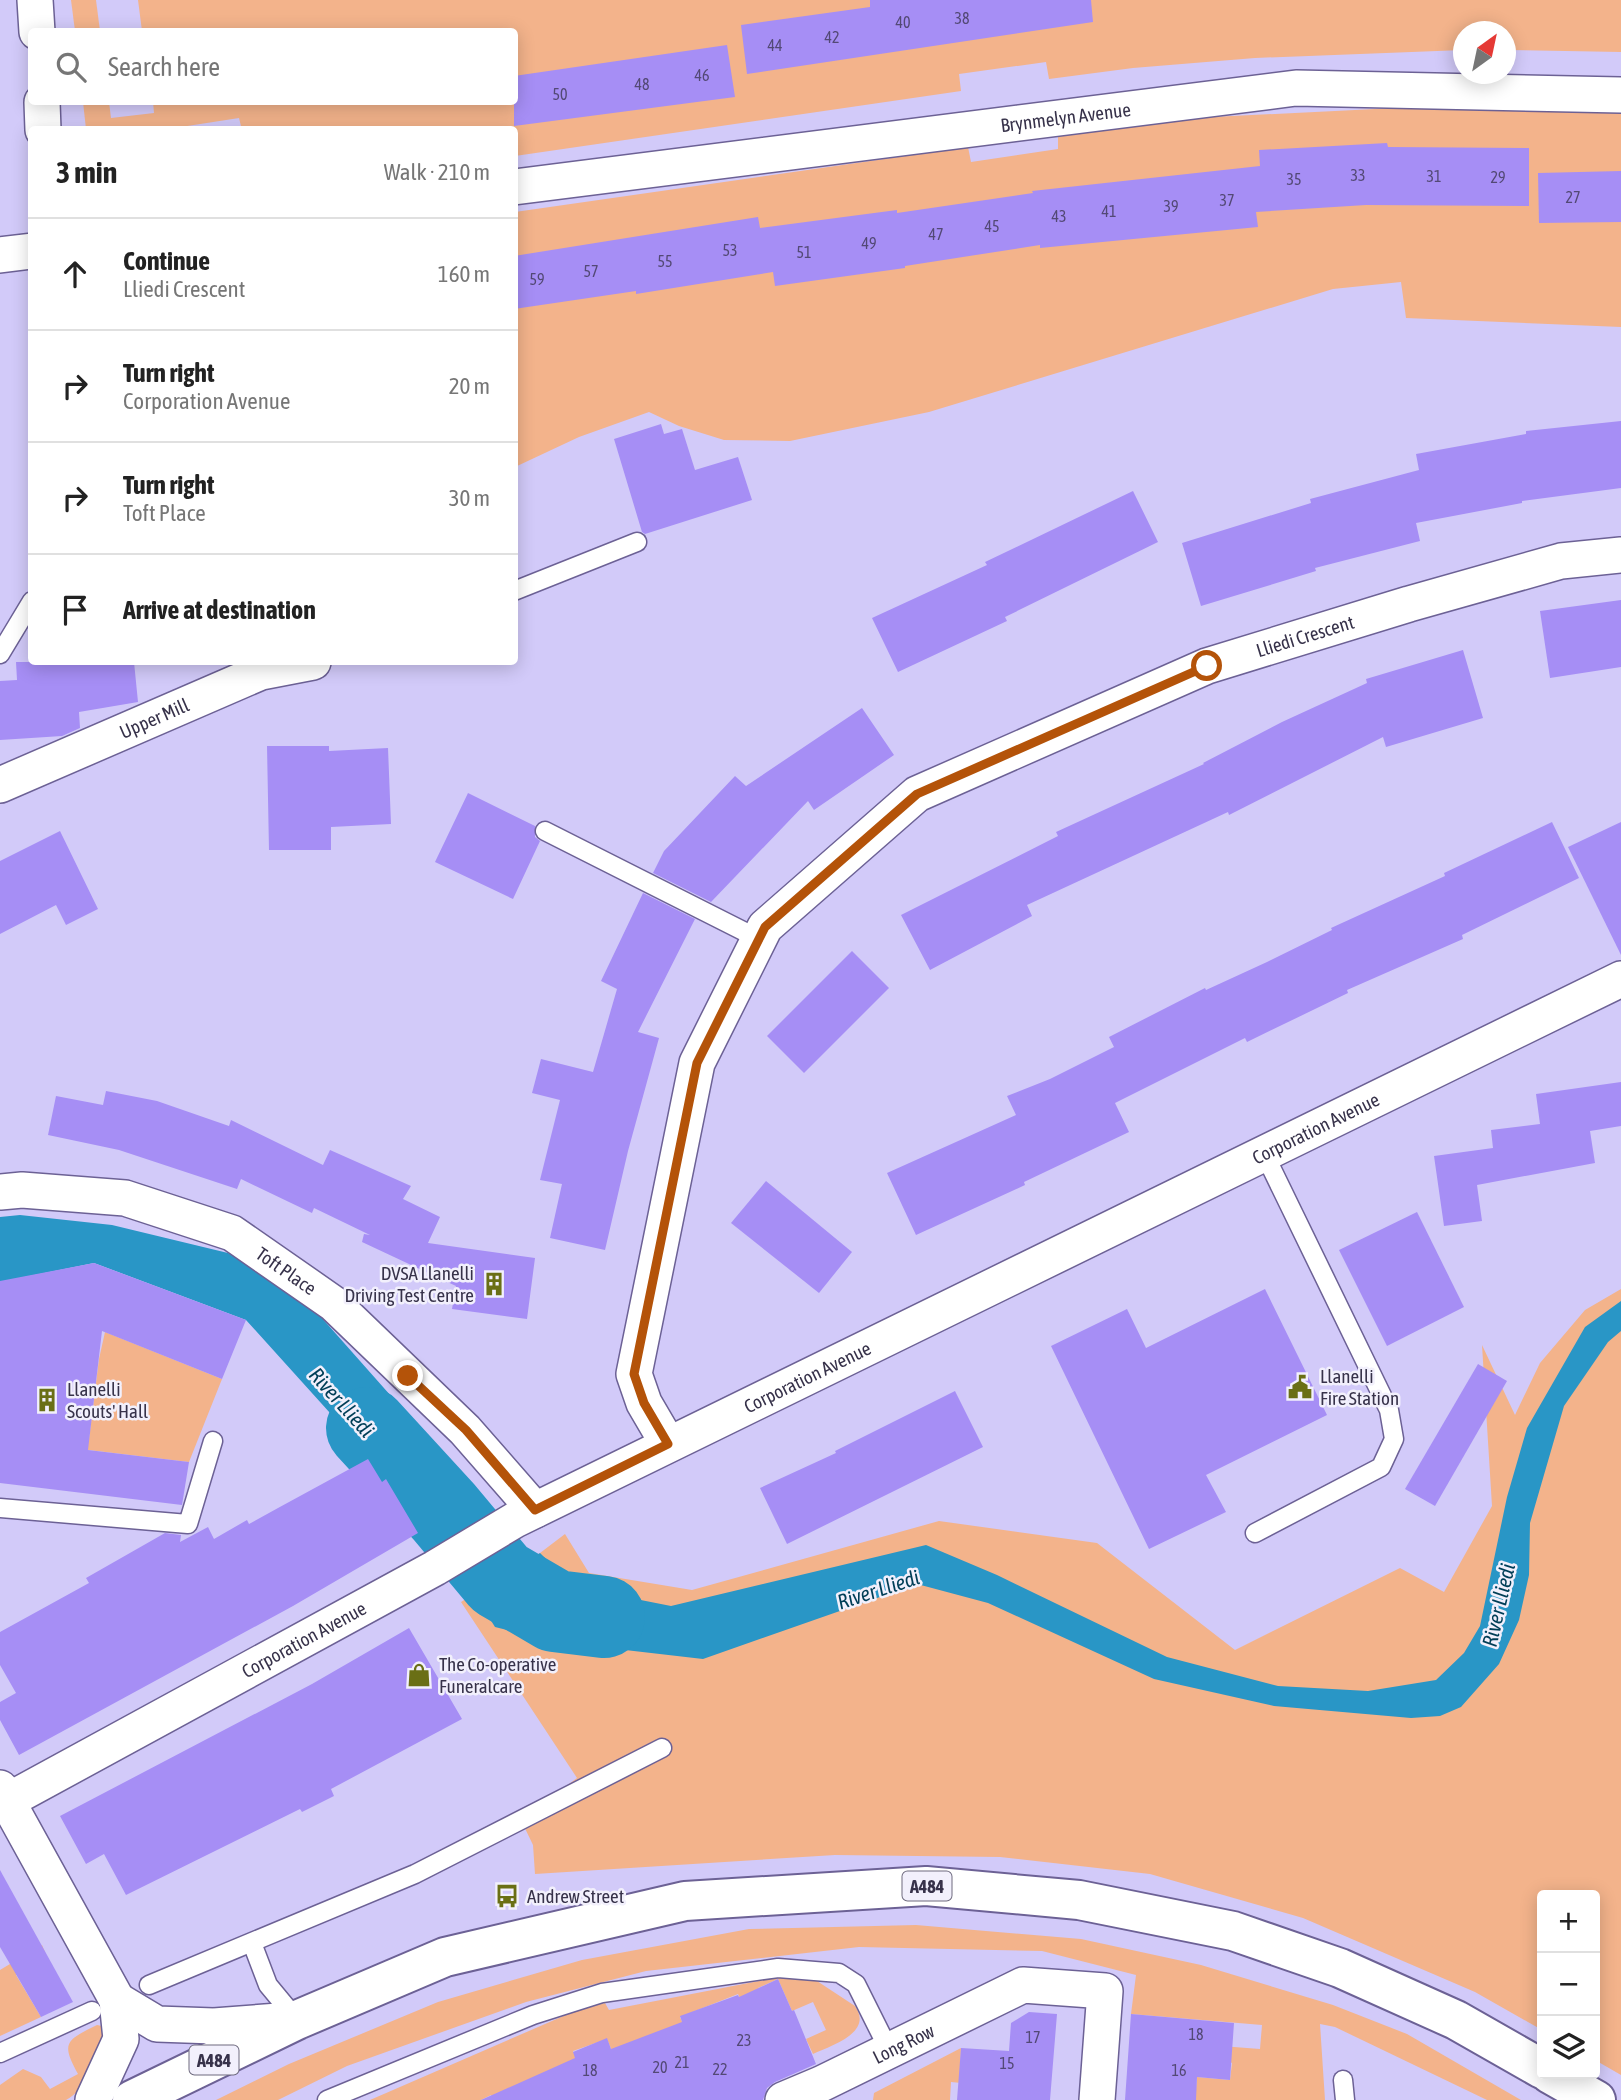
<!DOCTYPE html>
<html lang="en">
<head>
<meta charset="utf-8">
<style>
	body { margin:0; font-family:"Asap Condensed",sans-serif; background:#f2f2f2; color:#222 }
	.controls { position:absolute; right:21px; bottom:21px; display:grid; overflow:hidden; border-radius:7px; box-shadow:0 4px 18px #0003 }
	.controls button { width:63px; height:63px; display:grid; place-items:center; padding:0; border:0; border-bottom:2px solid #e0e0e0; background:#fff; color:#222; font:35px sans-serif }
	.compass { position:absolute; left:1453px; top:21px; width:63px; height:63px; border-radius:50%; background:#fff; box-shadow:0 4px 18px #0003; rotate:33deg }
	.stop { position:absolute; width:21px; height:21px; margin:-16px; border:5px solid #b45309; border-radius:50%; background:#fff }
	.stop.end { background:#b45309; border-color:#fff; box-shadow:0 2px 7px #0008 }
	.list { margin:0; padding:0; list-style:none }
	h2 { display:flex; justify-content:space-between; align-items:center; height:91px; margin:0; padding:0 28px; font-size:30px }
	h2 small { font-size:23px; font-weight:400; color:#767676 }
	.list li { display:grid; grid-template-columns:46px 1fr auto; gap:21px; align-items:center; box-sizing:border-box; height:112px; padding:0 28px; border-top:2px solid #e0e0e0 }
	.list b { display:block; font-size:26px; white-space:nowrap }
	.list p { margin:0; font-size:23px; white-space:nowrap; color:#767676 }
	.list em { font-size:23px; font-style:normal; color:#767676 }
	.icon { flex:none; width:38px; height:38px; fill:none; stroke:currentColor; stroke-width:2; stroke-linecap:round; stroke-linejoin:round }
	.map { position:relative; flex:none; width:1621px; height:2100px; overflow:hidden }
	.search { position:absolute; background:#fff; box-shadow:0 4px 18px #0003; left:28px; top:28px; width:490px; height:77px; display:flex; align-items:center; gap:18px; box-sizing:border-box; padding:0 24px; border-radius:7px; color:#767676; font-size:26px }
	.panel { position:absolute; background:#fff; box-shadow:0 4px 18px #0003; left:28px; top:126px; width:490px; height:539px; border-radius:7px }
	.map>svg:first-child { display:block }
</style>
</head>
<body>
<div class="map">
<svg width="1621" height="2100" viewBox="0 0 1621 2100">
	<rect width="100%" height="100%" fill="#d2caf9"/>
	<!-- green -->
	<g fill="#f3b38b">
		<path d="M71 0H96L100 31H75Z"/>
		<path d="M138 0H1621V52L1506 50V32H1464L1463 50 1255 58 1133 68 1049 79 1046 62 959 74 961 91 515 156 514 130H242L239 118 168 129H86L83 102H109L111 118 154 113 153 102H514V32L142 31Z"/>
		<path d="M1395 108H1621V327L1406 318 1401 282 1333 289 929 412 790 441 724 440 679 426 649 412 579 437 515 467V212L968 147 971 162 1058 149V132L1192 118Z"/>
		<path d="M1621 1289V2075L1595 2060V1895H1542V2030L1475 1992 1303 1918 1150 1874 1000 1857 835 1855 535 1874 533 1845 521 1820 577 1778 461 1602 540 1553 565 1534 589 1573 692 1590 939 1521 1097 1543 1235 1650 1400 1568 1444 1592 1492 1506 1482 1345 1515 1415 1540 1363 1585 1310Z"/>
		<path d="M105 1332 222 1379 189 1462 47 1445 89 1439 99 1359Z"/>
		<path d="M0 1920 20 1956 42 1945 47 1957 16 1975 41 2017 0 2036V1970L10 1964Z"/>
		<path d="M916 1925 1081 1939 1201 1965 1333 2005 1407 2034 1521 2100H1487L1335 2027 1320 2024 1325 2100H1195L1197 2077 1230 2080 1232 2063 1195 2044 1260 2049 1262 2025 1131 2014 1136 1975 1042 1951 859 1947 646 1971 526 2002 347 2066 278 2100H216L289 2064 438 2002 582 1960 749 1929Z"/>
		<path d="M779 1977 817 1981 855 2006C874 2033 830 2046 813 2054L806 2039 826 2030 813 2002 792 2011 778 1979 758 1988 769 2015 751 2023 738 1994 680 2017 696 2054 624 2080 607 2039 573 2051 590 2093 493 2100 491 2095 481 2100H370L575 2011 605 2003 609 2010Z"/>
		<path d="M97 2025 102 2026 109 2047C97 2067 87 2088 66 2100H0V2085L23 2069 41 2077 50 2089 78 2074C60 2042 67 2040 97 2025Z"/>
		<path d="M961 2048 960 2071 1003 2087 951 2082 950 2100H873L874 2093Z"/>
	</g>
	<!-- water -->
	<g fill="#2996c6">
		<path d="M20 1215 112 1225 228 1253 306 1300 476 1492 424 1524 367 1454 246 1320 94 1263 0 1282V1217Z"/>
		<path d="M1621 1301V1331L1608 1342 1564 1406 1530 1523 1529 1575 1519 1620 1499 1664 1461 1707 1440 1716 1411 1718 1274 1706 1154 1679 988 1603 917 1584 703 1659 556 1642 495 1627 475 1595 540 1553 575 1587 671 1606 926 1545 997 1575 1167 1657 1278 1686 1368 1691 1436 1680 1464 1653 1480 1626 1507 1497 1527 1428 1585 1327Z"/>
	</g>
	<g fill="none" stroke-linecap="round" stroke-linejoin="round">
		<!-- river -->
		<path stroke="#2996c6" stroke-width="82" d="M367 1428 444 1512 500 1579 555 1611 604 1617"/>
	</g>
	<!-- building -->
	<g fill="#a68ef5">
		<path d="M870 0H1091L1093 22 747 74 741 25 870 7Z"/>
		<path d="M727 45 735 97 514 126V76Z"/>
		<path d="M1387 143 1388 147 1529 148V206L1366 205 1256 212 1258 227 1040 248V245L905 266V268L775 286 773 272 636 294V291L514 309V256L758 217 760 228 897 210V213L1033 193 1032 191 1260 166 1259 150Z"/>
		<path d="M1621 171V222L1539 223 1538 173Z"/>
		<path d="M1621 421V488L1522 501V503L1416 523 1420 541 1315 568 1316 571 1201 606 1182 543 1311 503 1310 499 1419 470 1416 454 1526 434V431Z"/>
		<path d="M661 424 664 434 682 429 695 470 738 457 752 500 645 534 642 532 614 439Z"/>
		<path d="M1133 491 1158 542 1005 617 1007 621 898 672 872 618 987 565 985 562Z"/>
		<path d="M1621 600V667L1550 678 1540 611Z"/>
		<path d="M1463 650 1483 718 1386 747 1383 737 1229 815 1228 812 1027 905 1032 916 930 970 901 915 1058 836 1056 832 1204 764 1203 763 1282 722 1367 683 1366 679Z"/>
		<path d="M16 662H134L138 702 79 712 80 728 62 736 0 740V681L17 680Z"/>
		<path d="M862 708 894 755 814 810 808 801 711 902 653 873 664 851 735 776 746 786Z"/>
		<path d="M267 746H329V751L388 748 391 824 331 827V850H269Z"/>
		<path d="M468 793 535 826V837L540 841 513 899 435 862Z"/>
		<path d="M1552 822 1579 878 1462 935 1463 939 1347 990 1348 993 1247 1042 1245 1038 1115 1103 1129 1132 1024 1182 1025 1185 916 1235 887 1173 1016 1115 1007 1096 1050 1079 1114 1047 1109 1037 1205 988 1206 990 1267 962 1332 930 1331 928 1445 876 1444 873Z"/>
		<path d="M1621 822V955L1568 847Z"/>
		<path d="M60 831 98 909 66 925 56 905 0 934V861Z"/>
		<path d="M643 893 695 919 638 1032 659 1038 628 1151 605 1250 550 1238 562 1184 540 1180 560 1100 532 1093 541 1059 593 1072 617 989 601 981Z"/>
		<path d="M852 951 889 988 804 1073 767 1036Z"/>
		<path d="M1621 1082V1126L1590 1131 1595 1163 1477 1185 1482 1221 1444 1226 1434 1156 1493 1148 1491 1130 1540 1124 1536 1094Z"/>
		<path d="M106 1091 157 1101 229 1126 231 1120 323 1165 330 1150 411 1186 403 1199 440 1217 428 1243 535 1258 527 1319 452 1309 456 1286 362 1242 364 1234 370 1235 314 1208 312 1213 241 1179 237 1189 119 1150 48 1135 56 1096 103 1105Z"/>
		<path d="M766 1181 852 1252 819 1293 731 1223Z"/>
		<path d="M1417 1212 1464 1307 1387 1346 1339 1250Z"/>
		<path d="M94 1263 246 1320 222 1379 102 1331 88 1450 189 1462 182 1505 0 1483V1281Z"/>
		<path d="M1265 1289 1327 1415 1206 1475 1226 1512 1149 1549 1051 1346 1127 1309 1146 1348Z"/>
		<path d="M1478 1364 1507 1381 1435 1506 1405 1489Z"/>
		<path d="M955 1391 983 1447 787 1544 760 1488 836 1453 835 1451Z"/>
		<path d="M368 1459 382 1482 386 1479 418 1533 293 1606 19 1755 0 1720V1702L16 1693 0 1665V1632L89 1583 86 1578 165 1533 181 1535 180 1542 208 1527 214 1539 247 1520 249 1524 278 1508Z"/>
		<path d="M409 1628 462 1719 331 1789 334 1796 302 1812 300 1809 126 1895 104 1854 86 1864 60 1816 312 1684Z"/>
		<path d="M0 1870 73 2002 41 2017 0 1947Z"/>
		<path d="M778 1979 792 2011 794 2010 816 2064 775 2082 767 2088 763 2100H481L575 2058 573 2052 607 2038 611 2049 682 2022 680 2016 738 1995 739 1997Z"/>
		<path d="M1029 2012 1057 2014 1050 2100H957L961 2048 1009 2051 1011 2023Z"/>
		<path d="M1131 2014 1234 2023 1230 2080 1197 2077 1196 2100H1125Z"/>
	</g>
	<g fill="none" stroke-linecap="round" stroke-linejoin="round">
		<!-- lane casing -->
		<g stroke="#6c6195" stroke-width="21">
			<g id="lane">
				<path d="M514 591 637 542"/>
				<path d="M0 654 32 601"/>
				<path d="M545 831 759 939"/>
				<path d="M0 1508 188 1524 213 1441"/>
				<path d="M1255 1533 1381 1467 1394 1439 1389 1410 1264 1153"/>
				<path d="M252 1943 268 1985 297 2020"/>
				<path d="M149 1985 415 1874 662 1748"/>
				<path d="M0 2053 92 2011"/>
				<path d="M1343 2080 1345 2100"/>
				<path d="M327 2100 533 2015 602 1993 778 1968 839 1973 856 1984 889 2050"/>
			</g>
		</g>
		<!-- street casing -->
		<g stroke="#6c6195" stroke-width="38">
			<g id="street">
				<path d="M35 0 37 32"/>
				<path d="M42 102 43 130"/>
				<path id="s1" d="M514 187 1296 88 1621 95"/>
				<path d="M0 255 32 251"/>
				<path id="s2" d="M0 785 261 672 313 662"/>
				<path id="s3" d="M0 1192 22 1190 125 1198 232 1233 334 1304 465 1430 535 1510"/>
				<path id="s4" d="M668 1444 644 1403 634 1374 697 1063 765 927 917 794 1207 666 1409 604 1561 561 1621 555"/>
				<path d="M0 1788 117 2000 121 2039 93 2100"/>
				<path id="s5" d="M0 1805 435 1568 515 1520 1621 979"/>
				<path d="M117 2000 157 2024 214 2026 292 2020"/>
				<path id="s6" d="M783 2100 821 2084 1023 1985 1105 1991 1097 2100"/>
			</g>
		</g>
		<!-- primary casing -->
		<g stroke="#6c6195" stroke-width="42">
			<g id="primary">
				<path d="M1550 2074 1596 2100"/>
				<path d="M132 2100 297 2020 445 1957 685 1901 926 1886 1079 1900 1233 1931 1340 1968 1456 2020 1542 2069"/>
			</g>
		</g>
		<!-- lane -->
		<use href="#lane" stroke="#fff" stroke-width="18"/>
		<!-- street -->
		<use href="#street" stroke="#fff" stroke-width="35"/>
		<!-- primary -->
		<use href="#primary" stroke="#fff" stroke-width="38"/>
	</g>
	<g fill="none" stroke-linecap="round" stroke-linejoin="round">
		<!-- route -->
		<path stroke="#b45309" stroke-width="9" d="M408 1376 466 1430 535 1510 668 1444 644 1403 634 1374 697 1063 765 927 917 794 1207 666"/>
	</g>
	<!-- icons -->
	<defs>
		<g id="building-bare" transform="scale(1.89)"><path d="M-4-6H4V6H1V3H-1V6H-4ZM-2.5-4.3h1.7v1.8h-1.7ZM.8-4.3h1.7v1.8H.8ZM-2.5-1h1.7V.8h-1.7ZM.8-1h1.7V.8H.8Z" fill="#6a6f15" stroke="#f2f0fc" stroke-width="2.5" paint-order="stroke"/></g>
		<g id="civic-bare" transform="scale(1.89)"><path d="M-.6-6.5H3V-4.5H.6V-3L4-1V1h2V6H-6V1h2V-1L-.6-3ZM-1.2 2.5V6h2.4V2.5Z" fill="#6a6f15" stroke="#f2f0fc" stroke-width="2.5" paint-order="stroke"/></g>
		<g id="shop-bare" transform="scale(1.89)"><path d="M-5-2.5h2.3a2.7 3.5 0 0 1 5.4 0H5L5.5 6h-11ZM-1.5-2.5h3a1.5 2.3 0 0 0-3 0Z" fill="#6a6f15" stroke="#f2f0fc" stroke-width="2.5" paint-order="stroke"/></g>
		<g id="bus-bare" transform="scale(1.89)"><path d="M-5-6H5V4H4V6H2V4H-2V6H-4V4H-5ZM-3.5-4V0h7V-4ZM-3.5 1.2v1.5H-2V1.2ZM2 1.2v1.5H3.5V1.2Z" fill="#6a6f15" stroke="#f2f0fc" stroke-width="2.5" paint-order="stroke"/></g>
	</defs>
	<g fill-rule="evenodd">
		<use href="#building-bare" x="494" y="1284"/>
		<use href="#civic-bare" x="1300" y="1387"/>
		<use href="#building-bare" x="47" y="1400"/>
		<use href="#shop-bare" x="419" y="1675"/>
		<use href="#bus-bare" x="507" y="1896"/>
	</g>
	<g text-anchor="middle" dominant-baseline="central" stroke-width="5" stroke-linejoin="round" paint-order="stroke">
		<!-- number labels -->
		<g font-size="16" fill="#534975">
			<text x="962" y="18">38</text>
			<text x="903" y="22">40</text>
			<text x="832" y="37">42</text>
			<text x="775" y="45">44</text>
			<text x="702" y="75">46</text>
			<text x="642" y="84">48</text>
			<text x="560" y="94">50</text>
			<text x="1358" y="175">33</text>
			<text x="1434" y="176">31</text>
			<text x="1498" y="177">29</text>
			<text x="1294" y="179">35</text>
			<text x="1573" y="197">27</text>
			<text x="1227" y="200">37</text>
			<text x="1171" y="206">39</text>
			<text x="1109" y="211">41</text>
			<text x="1059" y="216">43</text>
			<text x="992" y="226">45</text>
			<text x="936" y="234">47</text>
			<text x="869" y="243">49</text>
			<text x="730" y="250">53</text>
			<text x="804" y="252">51</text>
			<text x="665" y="261">55</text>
			<text x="591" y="271">57</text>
			<text x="537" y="279">59</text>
			<text x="1196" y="2034">18</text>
			<text x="1033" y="2037">17</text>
			<text x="744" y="2040">23</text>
			<text x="682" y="2062">21</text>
			<text x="1007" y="2063">15</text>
			<text x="660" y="2067">20</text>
			<text x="720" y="2069">22</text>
			<text x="590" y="2070">18</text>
			<text x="1179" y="2070">16</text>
		</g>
		<!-- shield labels -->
		<g fill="#f2f0fc" stroke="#6f6b7f" stroke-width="2">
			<rect x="902.5" y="1871.5" width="49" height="29" rx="5"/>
			<rect x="189.5" y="2045.5" width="49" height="29" rx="5"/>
		</g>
		<g font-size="18" font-weight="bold" fill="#37324a">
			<text x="927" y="1886">A484</text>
			<text x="214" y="2060">A484</text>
		</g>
		<!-- street labels -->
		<g font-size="19" fill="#37324a" stroke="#f2f0fc">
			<text stroke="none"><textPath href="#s1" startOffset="556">Brynmelyn Avenue</textPath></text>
			<text stroke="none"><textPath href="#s4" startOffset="1169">Lliedi Crescent</textPath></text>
			<text stroke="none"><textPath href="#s2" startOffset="168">Upper Mill</textPath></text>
			<text stroke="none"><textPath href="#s5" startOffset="1480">Corporation Avenue</textPath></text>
			<text stroke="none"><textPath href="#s3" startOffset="304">Toft Place</textPath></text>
			<text stroke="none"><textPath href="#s5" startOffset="914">Corporation Avenue</textPath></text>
			<text stroke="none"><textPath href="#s5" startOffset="346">Corporation Avenue</textPath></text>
			<text stroke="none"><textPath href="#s6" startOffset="133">Long Row</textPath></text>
		</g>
		<!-- poi labels -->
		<g font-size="19" fill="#37324a" stroke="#f2f0fc" text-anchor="start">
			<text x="474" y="1273" text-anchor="end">DVSA Llanelli<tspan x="474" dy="22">Driving Test Centre</tspan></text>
			<text x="1320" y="1376">Llanelli<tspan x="1320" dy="22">Fire Station</tspan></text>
			<text x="67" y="1389">Llanelli<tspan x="67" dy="22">Scouts' Hall</tspan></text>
			<text x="439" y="1664">The Co-operative<tspan x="439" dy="22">Funeralcare</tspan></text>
			<text x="527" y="1896">Andrew Street</text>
		</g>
		<!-- water labels -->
		<g font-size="21" font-style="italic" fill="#003e57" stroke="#f2f0fc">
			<text transform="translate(342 1402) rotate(48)">River Lliedi</text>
			<text transform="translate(878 1589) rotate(-18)">River Lliedi</text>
			<text transform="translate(1498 1605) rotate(-77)">River Lliedi</text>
		</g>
	</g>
</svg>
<div class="controls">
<button>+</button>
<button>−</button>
<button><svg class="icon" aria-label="layers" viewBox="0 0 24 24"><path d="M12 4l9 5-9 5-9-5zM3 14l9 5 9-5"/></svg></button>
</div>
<svg class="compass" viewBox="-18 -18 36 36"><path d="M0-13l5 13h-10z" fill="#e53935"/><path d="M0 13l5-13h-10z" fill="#767676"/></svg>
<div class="stop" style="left:1207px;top:666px"></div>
<div class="stop end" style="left:408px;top:1376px"></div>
<div class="search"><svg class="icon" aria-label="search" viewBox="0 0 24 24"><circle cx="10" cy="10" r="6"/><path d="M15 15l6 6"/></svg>Search here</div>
<section class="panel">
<h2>3 min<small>Walk · 210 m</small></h2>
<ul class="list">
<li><svg class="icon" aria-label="ahead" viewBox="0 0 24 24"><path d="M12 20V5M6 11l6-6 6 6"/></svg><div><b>Continue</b><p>Lliedi Crescent</p></div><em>160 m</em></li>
<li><svg class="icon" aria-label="right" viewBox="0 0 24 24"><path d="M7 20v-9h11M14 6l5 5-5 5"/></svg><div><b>Turn right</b><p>Corporation Avenue</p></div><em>20 m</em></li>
<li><svg class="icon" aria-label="right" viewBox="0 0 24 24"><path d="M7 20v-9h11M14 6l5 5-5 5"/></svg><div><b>Turn right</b><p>Toft Place</p></div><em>30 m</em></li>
<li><svg class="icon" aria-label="arrive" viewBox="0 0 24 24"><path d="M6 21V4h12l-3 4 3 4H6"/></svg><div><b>Arrive at destination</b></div></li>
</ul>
</section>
</div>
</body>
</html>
